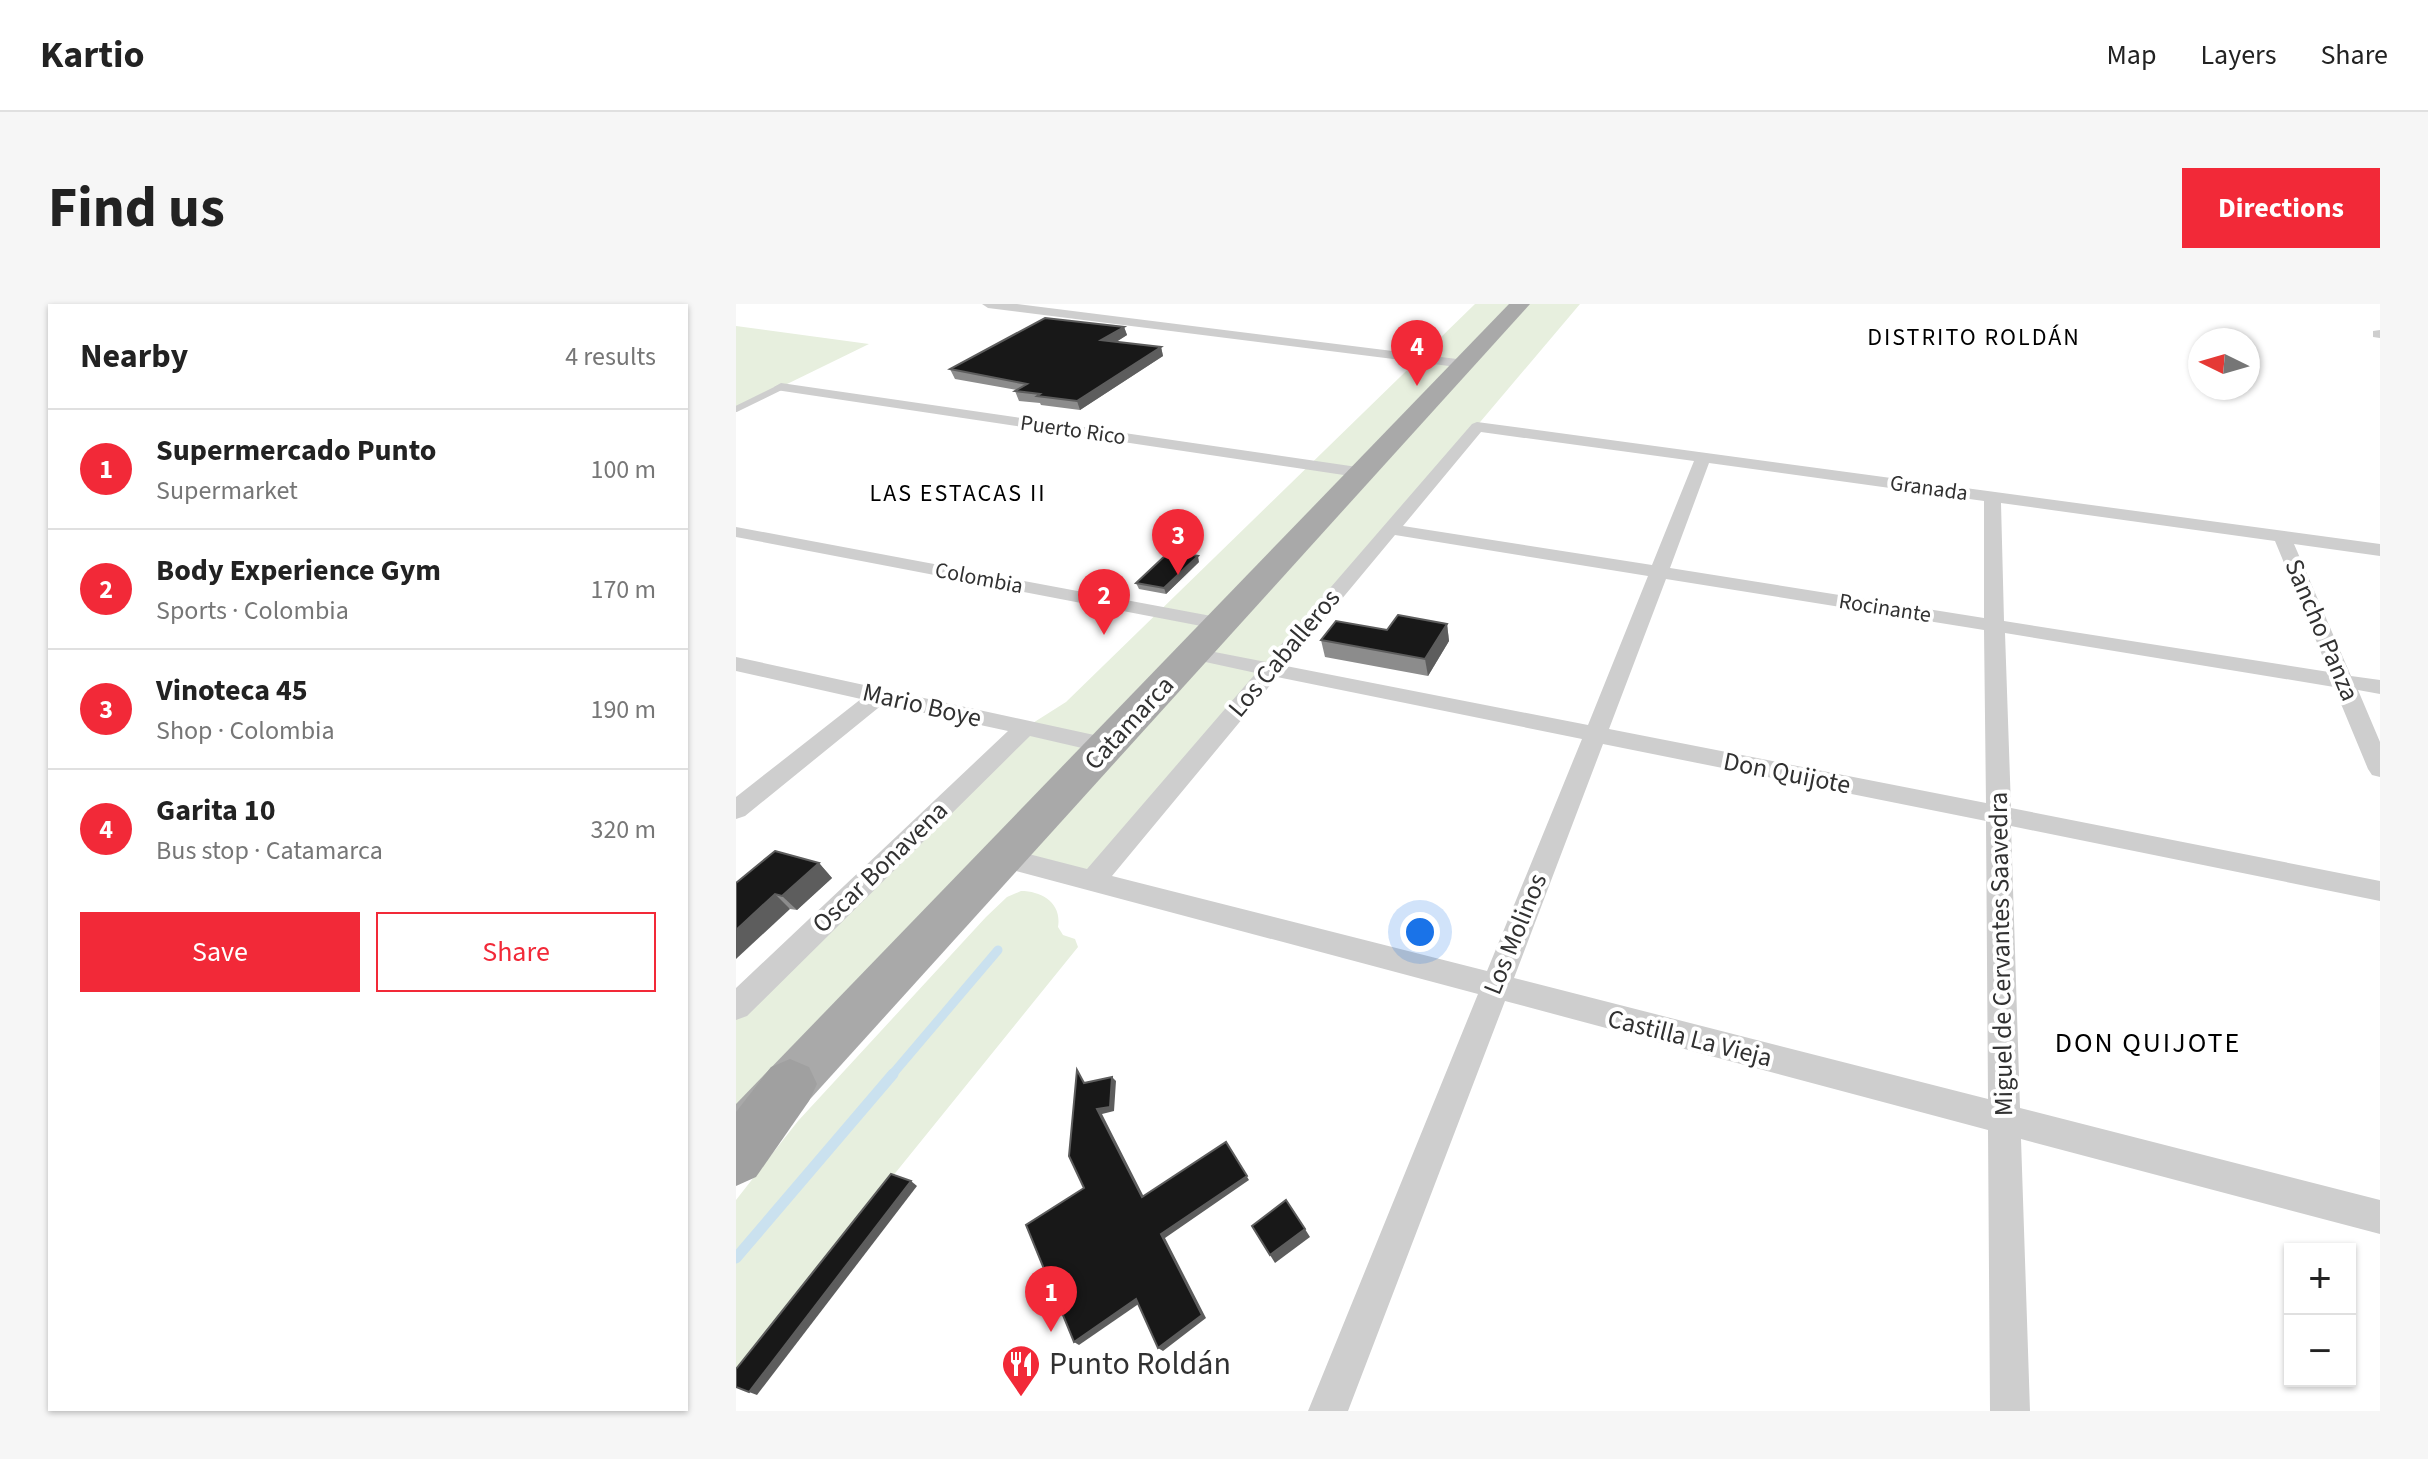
<!DOCTYPE html>
<html lang="en">
<head>
<meta charset="utf-8">
<style>
	body { margin:0; font-family:"Source Sans 3",sans-serif; background:#f6f6f6; color:#222 }
	.controls { position:absolute; right:24px; bottom:24px; display:grid; overflow:hidden; border-radius:0px; box-shadow:0 2px 6px #0004 }
	.controls button { width:72px; height:72px; display:grid; place-items:center; padding:0; border:0; border-bottom:2px solid #e0e0e0; background:#fff; color:#222; font:40px sans-serif }
	.compass { position:absolute; left:1452px; top:24px; width:72px; height:72px; border-radius:50%; background:#fff; box-shadow:0 2px 6px #0004; rotate:275deg }
	.you { position:absolute; left:684px; top:628px; width:28px; height:28px; margin:-20px; border:6px solid #fff; border-radius:50%; background:#1a73e8; box-shadow:0 0 0 12px #1a73e833 }
	.badge { display:grid; place-items:center; width:52px; height:52px; border-radius:50%; background:#f22938; color:#fff; font-size:26px; font-weight:700 }
	.pin { position:absolute; translate:-50% -66px; filter:drop-shadow(0 2px 4px #0008) }
	.pin::after { content:''; position:absolute; top:42px; width:28px; height:24px; background:inherit; clip-path:polygon(0 0,100% 0,50% 100%) }
	.list { margin:0; padding:0; list-style:none }
	h2 { display:flex; justify-content:space-between; align-items:center; height:104px; margin:0; padding:0 32px; font-size:34px }
	h2 small { font-size:26px; font-weight:400; color:#767676 }
	.list li { display:grid; grid-template-columns:52px 1fr auto; gap:24px; align-items:center; box-sizing:border-box; height:120px; padding:0 32px; border-top:2px solid #e0e0e0 }
	.list b { display:block; font-size:30px; white-space:nowrap }
	.list p { margin:0; font-size:26px; white-space:nowrap; color:#767676 }
	.list em { font-size:26px; font-style:normal; color:#767676 }
	.actions { display:flex; gap:16px; padding:24px 32px }
	.actions a { flex:1; padding:18px 0; border:2px solid #f22938; border-radius:0px; text-align:center; font-size:28px; color:#f22938 }
	.actions .main { background:#f22938; color:#fff }
	.map { position:relative; flex:none; width:1644px; height:1107px; overflow:hidden; border-radius:0px }
	header { display:flex; align-items:center; gap:48px; box-sizing:border-box; height:112px; padding:0 40px; background:#fff; border-bottom:2px solid #e0e0e0 }
	header strong { font-size:38px }
	nav { display:flex; gap:44px; margin-inline-start:auto; font-size:28px }
	.intro { display:flex; align-items:center; justify-content:space-between; box-sizing:border-box; height:192px; padding:0 48px }
	h1 { margin:0; font-size:56px }
	.button { padding:20px 36px; border-radius:0px; background:#f22938; color:#fff; font-size:28px; font-weight:700 }
	main { display:flex; gap:48px; padding:0 48px }
	aside { flex:1; background:#fff; border-radius:0px; box-shadow:0 2px 6px #0004 }
	.map>svg:first-child { display:block }
</style>
</head>
<body>
<header>
<strong>Kartio</strong>
<nav><a>Map</a><a>Layers</a><a>Share</a></nav>
</header>
<div class="intro"><h1>Find us</h1><a class="button">Directions</a></div>
<main>
<aside>
<h2>Nearby<small>4 results</small></h2>
<ul class="list">
<li><span class="badge">1</span><div><b>Supermercado Punto</b><p>Supermarket</p></div><em>100 m</em></li>
<li><span class="badge">2</span><div><b>Body Experience Gym</b><p>Sports · Colombia</p></div><em>170 m</em></li>
<li><span class="badge">3</span><div><b>Vinoteca 45</b><p>Shop · Colombia</p></div><em>190 m</em></li>
<li><span class="badge">4</span><div><b>Garita 10</b><p>Bus stop · Catamarca</p></div><em>320 m</em></li>
</ul>
<div class="actions"><a class="main">Save</a><a>Share</a></div>
</aside>
<div class="map">
<svg width="1644" height="1107" viewBox="0 0 1644 1107">
	<rect width="100%" height="100%" fill="#fff"/>
	<!-- green -->
	<g fill="#e7efde">
		<path d="M739 0H844L356 577 265 553 0 832V703L289 424 330 398Z"/>
		<path d="M0 22 133 40 0 105Z"/>
		<path d="M285 587C306 587 326 599 322 623L327 631 339 635 342 643 0 1066V896L62 817 250 613 271 593Z"/>
	</g>
	<g fill="none" stroke-linecap="round" stroke-linejoin="round">
		<!-- stream-far1 -->
		<path stroke="#cae1ef" stroke-width="9" d="M155 772 262 646"/>
		<!-- stream -->
		<path stroke="#cae1ef" stroke-width="11" d="M0 954 157 770"/>
		<!-- service -->
		<path stroke="#cecece" stroke-width="6" d="M0 105 45 83"/>
		<!-- minor -->
		<g fill="#cecece" fill-rule="evenodd">
			<path d="M246 0H281L729 56 736 60 729 64 252 4Z"/>
			<path d="M1644 26V34L1637 33V27Z"/>
			<path d="M45 79 628 164 636 169 628 174 40 86 38 83Z"/>
			<path d="M741 118 1644 240V252L1558 240 1615 372 1644 376V390L1622 386 1644 438V473L1636 471 1632 465 1598 383 1269 329 1275 504 1644 577V597L1275 522 1284 804 1644 896V930L1285 835 1294 1107H1254L1252 826 769 697 612 1107H572L742 690 265 563 256 560 252 553 256 546 265 543 351 565 520 369 451 354 448 350 451 346 458 344 530 358 736 120ZM745 128 958 157 916 261 667 222ZM973 159 1248 197V314L934 264ZM1265 199 1539 237 1593 368 1268 317ZM659 231 912 272 852 421 550 362ZM930 275 1248 326 1250 499 873 425ZM541 373 846 435 751 667 376 572ZM867 440 1250 517 1252 795 778 674Z"/>
			<path d="M0 223 486 314 496 320 486 326 0 233Z"/>
			<path d="M0 353 372 434 380 436 384 442 380 448 372 450 294 432 11 712 0 716V684L272 427 147 400 9 512 0 515V493L125 395 0 367Z"/>
		</g>
		<!-- primary -->
		<path fill="#a9a9a9" fill-rule="evenodd" d="M773 0H794L19 856 0 864V800Z"/>
		<!-- trunk -->
		<path fill="#a0a0a0" fill-rule="evenodd" d="M54 755 73 763 81 780 73 797 20 873 0 882V808L35 763Z"/>
	</g>
	<!-- wall -->
	<g fill="#8c8c8c">
		<path d="M388 23 391 31 380 38 425 43 427 52 344 106 305 101 304 99 283 97 279 87 281 86 219 75 214 65Z"/>
		<path d="M463 258 430 290 403 285 400 279Z"/>
		<path d="M711 320 713 337 692 372 589 353 585 336 651 326Z"/>
		<path d="M83 559 96 574 61 606 54 605 0 579Z"/>
	</g>
	<!-- shaded-wall -->
	<g fill="#5d5d5d">
		<path d="M388 23 391 31 369 45 365 36Z"/>
		<path d="M425 43 427 52 344 106 341 97Z"/>
		<path d="M462 252 463 258 430 290 428 284Z"/>
		<path d="M711 320 713 337 692 372 689 355Z"/>
		<path d="M83 559 96 574 61 606 46 592Z"/>
		<path d="M39 590 54 605 0 655V626Z"/>
		<path d="M376 773 380 777 378 807 366 810 410 897 406 893 361 805Z"/>
		<path d="M490 838 513 876 429 934 470 1014 427 1047 422 1044 425 930Z"/>
		<path d="M175 877 181 882 21 1091 13 1088Z"/>
		<path d="M569 925 574 933 539 959 534 951Z"/>
		<path d="M400 995 404 999 343 1041 338 1038Z"/>
	</g>
	<!-- building -->
	<g fill="#181818" stroke="#5d5d5d" stroke-width="2">
		<path d="M309 14 388 23 365 36 425 43 341 97 301 92 304 90 279 87 291 80 214 65Z"/>
		<path d="M434 247 462 252 428 284 400 279Z"/>
		<path d="M662 311 711 320 689 355 585 336 600 317 651 326Z"/>
		<path d="M39 547 83 559 46 592 39 590 0 626V579Z"/>
		<path d="M341 766 348 779 376 773 374 803 361 805 406 893 490 838 511 872 425 930 466 1011 422 1044 400 995 338 1038 290 921 348 884 333 852Z"/>
		<path d="M155 870 175 877 13 1088 0 1083V1065Z"/>
		<path d="M550 896 569 925 534 951 516 922Z"/>
	</g>
	<!-- icons -->
	<defs>
		<g id="restaurant-pin" transform="scale(2)"><path d="M0 17L-7.5 6A9.5 9.5 0 1 1 7.5 6Z" fill="#f22938" stroke="#fff"/><path d="M-5-6h1v4h1v-4h1v4h1v-4h1v5L-1.5 .5V6h-2V.5L-5-1ZM5-6V6H3V1.5H1.5Q1.5-4 5-6Z" fill="#fff"/></g>
	</defs>
	<g fill-rule="evenodd">
		<use href="#restaurant-pin" x="285" y="1060"/>
	</g>
	<g text-anchor="middle" dominant-baseline="central" stroke-width="8" stroke-linejoin="round" paint-order="stroke">
		<!-- far-street labels -->
		<g font-size="22" fill="#313131" stroke="#fff">
			<text transform="translate(337 126) rotate(8)">Puerto Rico</text>
			<text transform="translate(1193 184) rotate(8)">Granada</text>
			<text transform="translate(243 274) rotate(11)">Colombia</text>
			<text transform="translate(1149 304) rotate(9)">Rocinante</text>
		</g>
		<!-- far-neighbourhood labels -->
		<g font-size="24" letter-spacing="2" fill="#000" stroke="#fff">
			<text x="1238" y="33">DISTRITO ROLDÁN</text>
			<text x="222" y="189">LAS ESTACAS II</text>
		</g>
		<!-- street labels -->
		<g font-size="26" fill="#313131" stroke="#fff">
			<text transform="translate(1586 326) rotate(67)">Sancho Panza</text>
			<text transform="translate(548 349) rotate(-50)">Los Caballeros</text>
			<text transform="translate(186 401) rotate(13)">Mario Boye</text>
			<text transform="translate(393 419) rotate(-47)">Catamarca</text>
			<text transform="translate(1051 469) rotate(11)">Don Quijote</text>
			<text transform="translate(144 563) rotate(-44)">Oscar Bonavena</text>
			<text transform="translate(779 630) rotate(-68)">Los Molinos</text>
			<text transform="translate(1265 650) rotate(-91)">Miguel de Cervantes Saavedra</text>
			<text transform="translate(954 734) rotate(14)">Castilla La Vieja</text>
		</g>
		<!-- neighbourhood labels -->
		<g font-size="28" letter-spacing="2" fill="#000" stroke="#fff">
			<text x="1412" y="739">DON QUIJOTE</text>
		</g>
		<!-- near-poi labels -->
		<g font-size="32" fill="#313131" stroke="#fff" text-anchor="start">
			<text x="313" y="1060">Punto Roldán</text>
		</g>
	</g>
</svg>
<div class="controls">
<button>+</button>
<button>−</button>
</div>
<svg class="compass" viewBox="-18 -18 36 36"><path d="M0-13l5 13h-10z" fill="#e53935"/><path d="M0 13l5-13h-10z" fill="#767676"/></svg>
<div class="you"></div>
<div class="pin badge" style="left:315px;top:1028px">1</div>
<div class="pin badge" style="left:368px;top:331px">2</div>
<div class="pin badge" style="left:442px;top:271px">3</div>
<div class="pin badge" style="left:681px;top:82px">4</div>
</div>
</main>
</body>
</html>
